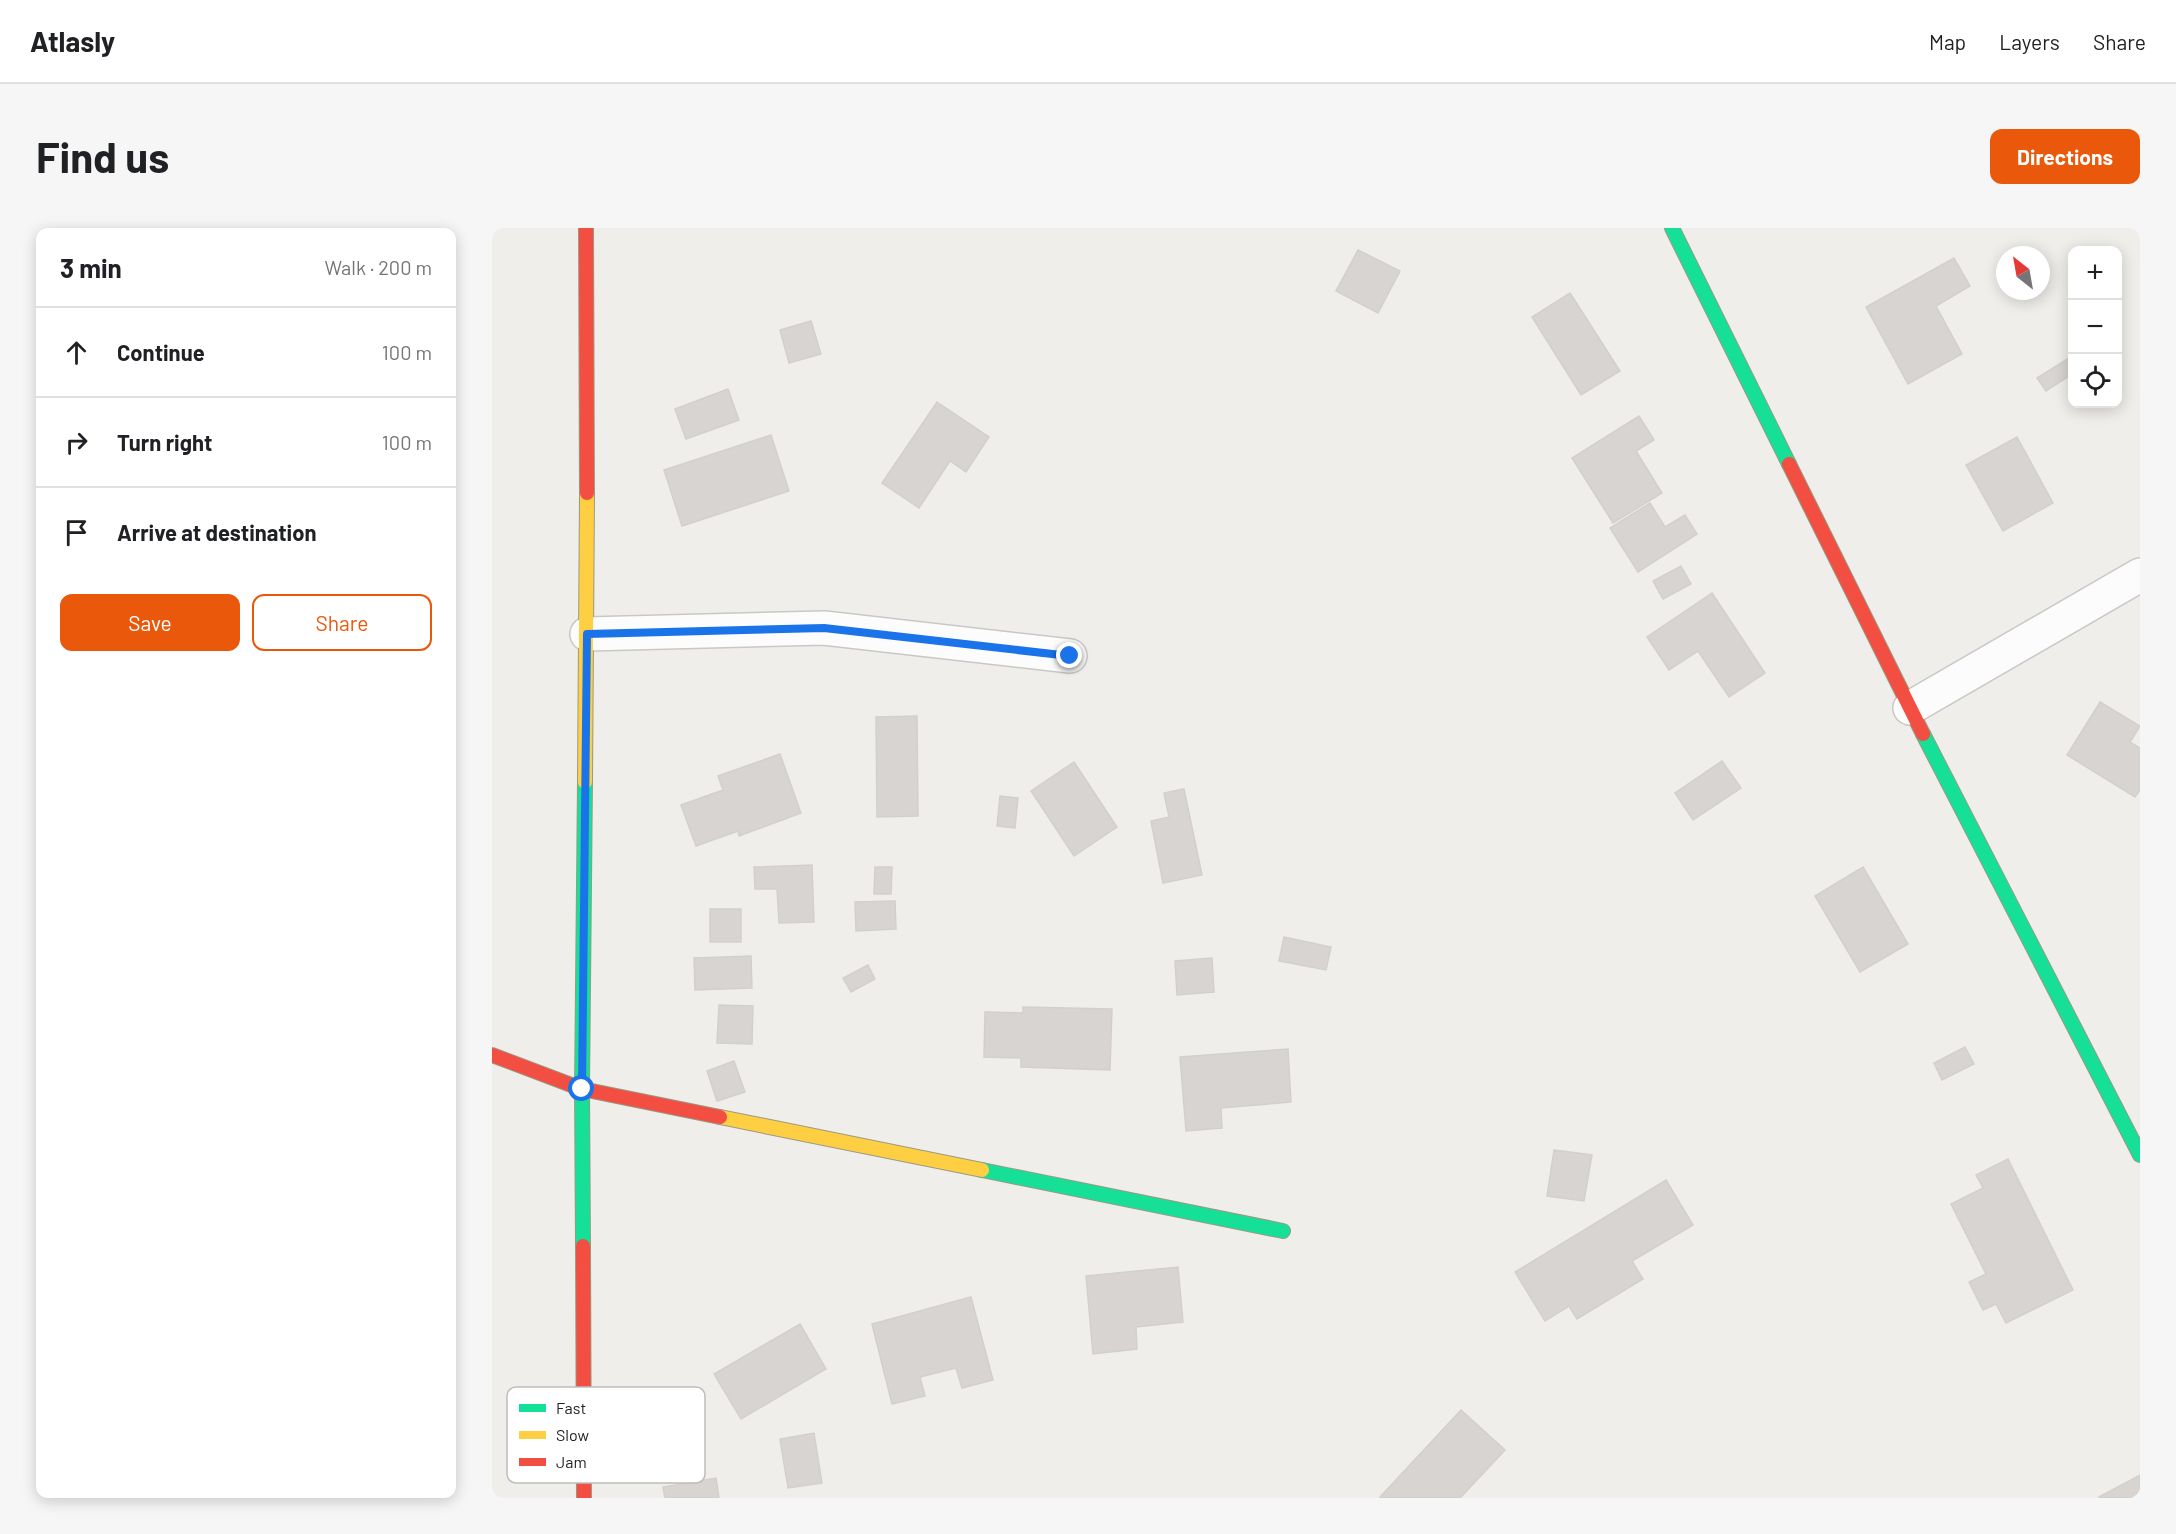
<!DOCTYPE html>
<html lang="en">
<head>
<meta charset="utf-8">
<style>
	body { margin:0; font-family:Barlow,sans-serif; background:#f6f6f6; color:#202124 }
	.controls { position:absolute; right:18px; top:18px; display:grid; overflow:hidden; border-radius:12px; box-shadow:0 3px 15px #0003 }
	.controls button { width:54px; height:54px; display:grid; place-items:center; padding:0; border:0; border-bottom:2px solid #e0e0e0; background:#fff; color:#202124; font:30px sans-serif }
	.compass { position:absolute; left:1504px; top:18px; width:54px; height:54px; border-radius:50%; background:#fff; box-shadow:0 3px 15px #0003; rotate:329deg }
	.stop { position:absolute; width:18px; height:18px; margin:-14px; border:4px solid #1a73e8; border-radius:50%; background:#fff }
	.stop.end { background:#1a73e8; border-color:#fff; box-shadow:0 2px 6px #0008 }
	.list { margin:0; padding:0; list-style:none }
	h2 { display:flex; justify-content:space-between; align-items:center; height:78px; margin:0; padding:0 24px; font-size:26px }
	h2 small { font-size:20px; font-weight:400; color:#757577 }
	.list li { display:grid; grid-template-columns:39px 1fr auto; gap:18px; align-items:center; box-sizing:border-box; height:90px; padding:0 24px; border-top:2px solid #e0e0e0 }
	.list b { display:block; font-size:22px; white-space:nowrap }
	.list em { font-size:20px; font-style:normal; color:#757577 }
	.actions { display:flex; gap:12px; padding:18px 24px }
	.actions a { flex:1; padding:14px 0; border:2px solid #ea580c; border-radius:12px; text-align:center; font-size:21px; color:#ea580c }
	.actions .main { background:#ea580c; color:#fff }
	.icon { flex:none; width:33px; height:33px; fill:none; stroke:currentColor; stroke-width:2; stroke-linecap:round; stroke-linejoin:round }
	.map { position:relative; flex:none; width:1648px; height:1270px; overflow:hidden; border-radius:12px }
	header { display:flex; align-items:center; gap:36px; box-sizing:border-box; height:84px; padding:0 30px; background:#fff; border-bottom:2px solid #e0e0e0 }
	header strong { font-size:28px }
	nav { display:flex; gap:33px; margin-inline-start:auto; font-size:21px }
	.intro { display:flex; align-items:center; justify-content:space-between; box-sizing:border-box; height:144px; padding:0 36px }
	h1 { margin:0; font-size:42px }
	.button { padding:15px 27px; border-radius:12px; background:#ea580c; color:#fff; font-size:21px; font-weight:700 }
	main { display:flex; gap:36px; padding:0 36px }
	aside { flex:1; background:#fff; border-radius:12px; box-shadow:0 3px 15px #0003 }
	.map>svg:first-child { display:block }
</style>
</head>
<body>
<header>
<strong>Atlasly</strong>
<nav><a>Map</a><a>Layers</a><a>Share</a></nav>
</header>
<div class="intro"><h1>Find us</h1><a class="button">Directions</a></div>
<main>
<aside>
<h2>3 min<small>Walk · 200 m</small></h2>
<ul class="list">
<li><svg class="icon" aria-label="ahead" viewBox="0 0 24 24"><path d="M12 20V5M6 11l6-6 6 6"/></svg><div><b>Continue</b></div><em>100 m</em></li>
<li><svg class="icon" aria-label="right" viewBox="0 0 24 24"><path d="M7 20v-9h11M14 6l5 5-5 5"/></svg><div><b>Turn right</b></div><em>100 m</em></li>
<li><svg class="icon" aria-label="arrive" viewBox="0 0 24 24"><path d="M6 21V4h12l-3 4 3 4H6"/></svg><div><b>Arrive at destination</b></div></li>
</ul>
<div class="actions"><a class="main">Save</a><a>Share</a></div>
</aside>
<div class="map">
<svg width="1648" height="1270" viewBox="0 0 1648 1270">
	<rect width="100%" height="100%" fill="#f0eeeb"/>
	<!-- building -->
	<g fill="#d7d4d2" stroke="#d3d0cc" stroke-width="1.5">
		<path d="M866 22 908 43 886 85 844 63Z"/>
		<path d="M1462 30 1478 58 1444 78 1470 126 1416 156 1374 79Z"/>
		<path d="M1078 65 1128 143 1089 167 1040 89Z"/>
		<path d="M319 93 329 126 297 135 288 102Z"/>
		<path d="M1580 128V146L1554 163 1545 150Z"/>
		<path d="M236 161 247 192 194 211 183 181Z"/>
		<path d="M445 174 497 209 474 244 458 233 427 280 390 255Z"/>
		<path d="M1147 188 1162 212 1144 223 1170 265 1121 295 1080 230Z"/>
		<path d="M279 207 297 263 190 298 172 242Z"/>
		<path d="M1525 209 1561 275 1511 303 1474 237Z"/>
		<path d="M1158 275 1173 299 1193 287 1205 306 1146 344 1118 300Z"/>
		<path d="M1189 338 1199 356 1171 371 1161 353Z"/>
		<path d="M1220 365 1273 445 1237 469 1206 423 1177 442 1155 409Z"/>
		<path d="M1608 474 1648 498 1638 514 1648 520V562L1643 569 1575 527Z"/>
		<path d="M425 488 426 588 385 589 384 489Z"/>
		<path d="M288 526 309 585 247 608 246 603 204 618 189 577 231 562 226 548Z"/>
		<path d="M1230 533 1249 560 1201 592 1183 565Z"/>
		<path d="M582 534 625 599 582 628 539 563Z"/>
		<path d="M692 561 710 647 671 655 659 593 677 589 672 565Z"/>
		<path d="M508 568 526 570 523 600 505 598Z"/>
		<path d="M320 637 322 694 287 695 285 661H263L262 639Z"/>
		<path d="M383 639H400L399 666H382Z"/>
		<path d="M1371 639 1416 716 1368 744 1323 668Z"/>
		<path d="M403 673 404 701 364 703 363 674Z"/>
		<rect x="218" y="681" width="31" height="33"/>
		<path d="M792 709 839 719 834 742 787 733Z"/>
		<path d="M259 728 260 760 203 762 202 730Z"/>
		<path d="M720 730 722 764 685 767 683 733Z"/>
		<path d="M376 737 383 751 359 764 351 750Z"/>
		<path d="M227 777 261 778 260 816 225 815Z"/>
		<path d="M531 779 620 781 618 842 529 839V830L492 829 493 784 531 785Z"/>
		<path d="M1473 819 1482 836 1450 852 1442 835Z"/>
		<path d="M796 821 799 874 729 880 730 900 694 903 688 829Z"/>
		<path d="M242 833 253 864 225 873 215 843Z"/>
		<path d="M1062 922 1100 927 1092 973 1055 968Z"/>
		<path d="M1516 931 1581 1062 1514 1095 1504 1076 1491 1082 1477 1054 1494 1046 1459 976 1491 960 1484 947Z"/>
		<path d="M1174 952 1201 997 1140 1033 1151 1051 1085 1091 1077 1078 1053 1093 1023 1044Z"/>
		<path d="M686 1039 691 1094 644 1099 645 1121 601 1126 594 1048Z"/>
		<path d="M479 1069 501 1152 470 1160 464 1140 428 1149 433 1168 400 1176 380 1096Z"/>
		<path d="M308 1096 334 1141 249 1191 222 1146Z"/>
		<path d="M969 1182 1013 1222 968 1270H890L888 1269Z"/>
		<path d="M322 1205 330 1255 296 1260 288 1211Z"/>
		<path d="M1648 1247V1270H1608L1607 1269Z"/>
		<path d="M224 1250 227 1270H173L171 1259Z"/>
	</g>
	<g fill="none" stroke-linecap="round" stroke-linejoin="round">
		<!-- street casing -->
		<g stroke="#c9c8c7" stroke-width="36">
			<g id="street">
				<path d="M95 406 332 400 578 428"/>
				<path d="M1418 480 1648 347"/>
			</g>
		</g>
		<!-- fast casing -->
		<g stroke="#999a82" stroke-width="16">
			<g id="fast">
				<path d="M1180 0 1297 236"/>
				<path d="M1431 506 1648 927"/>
				<path d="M490 942 791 1003"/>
				<path d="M91 1018 90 861 93 554"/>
			</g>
		</g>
		<!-- slow casing -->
		<g stroke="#999a82" stroke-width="16">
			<g id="slow">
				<path d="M93 554 95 265"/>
				<path d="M228 889 490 942"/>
			</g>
		</g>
		<!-- jam casing -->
		<g stroke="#999a82" stroke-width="16">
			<g id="jam">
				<path d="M94 0 95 265"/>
				<path d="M1297 236 1431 506"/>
				<path d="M0 827 90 861 228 889"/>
				<path d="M91 1018 92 1270"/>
			</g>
		</g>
		<!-- street -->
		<use href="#street" stroke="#fdfcfc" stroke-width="33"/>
		<!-- fast -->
		<use href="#fast" stroke="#16e098" stroke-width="14"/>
		<!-- slow -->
		<use href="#slow" stroke="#ffcf43" stroke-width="14"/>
		<!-- jam -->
		<use href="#jam" stroke="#f24e42" stroke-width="14"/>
	</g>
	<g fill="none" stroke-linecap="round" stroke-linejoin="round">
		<!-- route -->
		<path stroke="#1a73e8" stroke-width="8" d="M90 861 95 406 332 400 578 428"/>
	</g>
	<!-- legend -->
	<rect x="15" y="1159" width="198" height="96" rx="9" fill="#fff" stroke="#bdbdbd" stroke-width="1.5"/>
	<rect x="27" y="1176" width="27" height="8" fill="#16e098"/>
	<rect x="27" y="1203" width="27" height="8" fill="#ffcf43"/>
	<rect x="27" y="1230" width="27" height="8" fill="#f24e42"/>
	<g font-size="16" fill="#222">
		<text x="64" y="1186">Fast</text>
		<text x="64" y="1213">Slow</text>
		<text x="64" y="1240">Jam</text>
	</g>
</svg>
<div class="controls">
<button>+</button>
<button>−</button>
<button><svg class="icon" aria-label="locate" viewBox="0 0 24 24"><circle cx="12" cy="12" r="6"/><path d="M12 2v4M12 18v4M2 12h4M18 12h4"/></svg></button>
</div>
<svg class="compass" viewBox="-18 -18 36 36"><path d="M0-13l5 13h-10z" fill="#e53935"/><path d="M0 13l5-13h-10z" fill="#757577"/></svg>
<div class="stop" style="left:90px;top:861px"></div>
<div class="stop end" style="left:578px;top:428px"></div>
</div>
</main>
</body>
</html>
